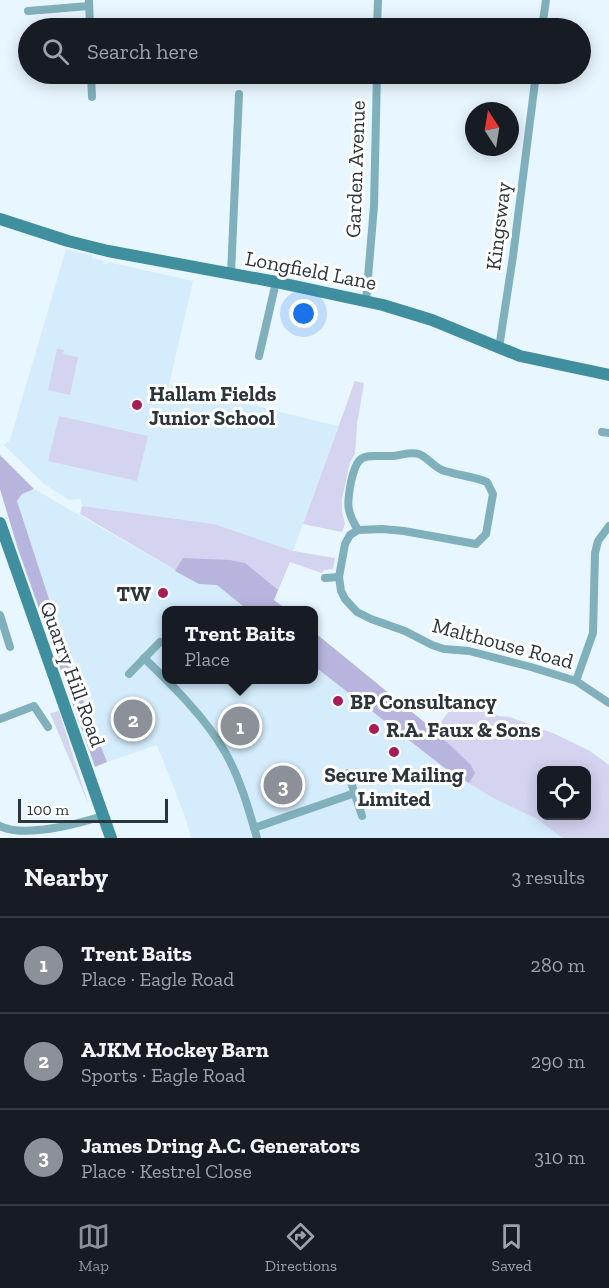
<!DOCTYPE html>
<html lang="en">
<head>
<meta charset="utf-8">
<style>
	body { margin:0; font-family:"Zilla Slab",serif; background:#20242c; color:#f1f3f6 }
	.controls { position:absolute; right:18px; bottom:18px; display:grid; overflow:hidden; border-radius:12px; box-shadow:0 3px 15px #0003 }
	.controls button { width:54px; height:54px; display:grid; place-items:center; padding:0; border:0; border-bottom:2px solid #363941; background:#171b24; color:#f1f3f6; font:30px sans-serif }
	.compass { position:absolute; left:465px; top:102px; width:54px; height:54px; border-radius:50%; background:#171b24; box-shadow:0 3px 15px #0003; rotate:348deg }
	.scale { position:absolute; left:18px; bottom:15px; width:150px; box-sizing:border-box; padding-left:6px; border:3px solid #2c353b; border-top:0; font-size:16px; line-height:21px; white-space:nowrap; color:#2c353b; -webkit-text-stroke:4px #fff; paint-order:stroke }
	.you { position:absolute; left:304px; top:314px; width:21px; height:21px; margin:-15px; border:4px solid #fff; border-radius:50%; background:#1a73e8; box-shadow:0 0 0 9px #1a73e833 }
	.badge { display:grid; place-items:center; width:39px; height:39px; border-radius:50%; background:#8c9099; color:#fff; font-size:20px; font-weight:700 }
	.pin { position:absolute; translate:-50% -50%; border:3px solid #fff; box-shadow:0 2px 6px #0006 }
	.popup { position:absolute; left:162px; top:606px; width:156px; height:78px; box-sizing:border-box; display:grid; place-content:center; border-radius:12px; background:#171b24; filter:drop-shadow(0 2px 4px #0005); font-size:20px; white-space:nowrap; color:#9ea1a6 }
	.popup b { font-size:22px; color:#f1f3f6 }
	.popup::after { content:''; position:absolute; left:50%; top:100%; margin-left:-12px; border:12px solid transparent; border-top-color:#171b24 }
	.list { margin:0; padding:0; list-style:none }
	h2 { display:flex; justify-content:space-between; align-items:center; height:78px; margin:0; padding:0 24px; font-size:26px }
	h2 small { font-size:20px; font-weight:400; color:#9ea1a6 }
	.list li { display:grid; grid-template-columns:39px 1fr auto; gap:18px; align-items:center; box-sizing:border-box; height:96px; padding:0 24px; border-top:2px solid #363941 }
	.list b { display:block; font-size:22px; white-space:nowrap }
	.list p { margin:0; font-size:20px; white-space:nowrap; color:#9ea1a6 }
	.list em { font-size:20px; font-style:normal; color:#9ea1a6 }
	.icon { flex:none; width:33px; height:33px; fill:none; stroke:currentColor; stroke-width:2; stroke-linecap:round; stroke-linejoin:round }
	.map { position:relative; flex:none; width:609px; height:838px; overflow:hidden }
	.search { position:absolute; background:#171b24; box-shadow:0 3px 15px #0003; left:18px; right:18px; top:18px; height:66px; display:flex; align-items:center; gap:15px; box-sizing:border-box; padding:0 21px; border-radius:33px; color:#9ea1a6; font-size:22px }
	.sheet { height:366px; background:#171b24 }
	nav { display:flex; justify-content:space-around; align-items:center; box-sizing:border-box; height:84px; border-top:2px solid #363941; background:#171b24; font-size:16px; color:#9ea1a6 }
	nav a { display:grid; justify-items:center; gap:3px }
	nav .on { color:#8c9099 }
	.map>svg:first-child { display:block }
</style>
</head>
<body>
<div class="map">
<svg width="609" height="838" viewBox="0 0 609 838">
	<rect width="100%" height="100%" fill="#e8f6ff"/>
	<!-- built -->
	<g fill="#d4ecfc">
		<path d="M66 249 92 255V258L104 261 103 264H107L108 262 193 281 169 385 338 426 293 551 214 524 82 506 81 499 69 500 44 484 4 445 10 440Z"/>
		<path d="M34 489 199 584 217 585 248 610H166V680H314V666L450 772 493 798 537 819 562 838H191L186 819 157 745 107 762 76 682 16 501 22 494Z"/>
	</g>
	<!-- green -->
	<g fill="#d4d3f0" fill-rule="evenodd">
		<path d="M57 349 64 350 63 354 78 357 70 395 48 390Z"/>
		<path d="M355 381 364 383 357 424 355 454 350 462 342 499V512L345 524 342 532 303 524Z"/>
		<path d="M59 416 148 436 137 481 48 461Z"/>
		<path d="M82 506 214 524 293 551 335 558 333 569 324 570 322 573 290 562 274 600 248 610 217 585 199 584 80 514Z"/>
		<path d="M456 702 499 716 510 717 555 734 590 751 609 765V838H562L537 819 493 798 450 772 420 749ZM542 770H586V816H542Z"/>
		<path d="M59 711 88 803 50 713Z"/>
	</g>
	<!-- forest -->
	<g fill="#b7b5de">
		<path d="M0 455 34 489 22 494 17 501 76 682 107 762 95 767 18 549 0 489Z"/>
		<path d="M183 558 230 560 245 563 278 590 274 600 287 610H248L217 585 199 584 175 571Z"/>
		<path d="M314 632 434 730 471 765 475 773 469 783 450 772 314 666Z"/>
	</g>
	<g fill="none" stroke-linecap="round" stroke-linejoin="round">
		<!-- street -->
		<g stroke="#80b0bb" stroke-width="8">
			<path d="M89 0 90 28"/>
			<path d="M28 11 89 6"/>
			<path d="M377 28 378 0"/>
			<path d="M542 28 546 0"/>
			<path d="M91 74 92 97"/>
			<path d="M231 274 239 94"/>
			<path d="M366 301 374 206 377 74"/>
			<path d="M499 348 513 256 536 74"/>
			<path d="M259 356 276 282"/>
			<path d="M602 432 609 433"/>
			<path d="M358 530C346 511 347 503 351 482 358 450 365 457 391 456 400 456 409 451 419 454 427 457 433 466 442 470 456 475 472 476 487 482L493 494 486 534 476 544 404 531 382 529 358 530 350 535 345 544 339 577 341 591 345 599 357 612 371 619 405 631 432 645 444 649 469 651 531 667 576 681 609 703"/>
			<path d="M325 578 339 577"/>
			<path d="M0 615 10 647"/>
			<path d="M144 658C173 686 205 717 225 752 240 778 249 810 257 838"/>
			<path d="M129 674 160 642"/>
			<path d="M576 681 593 633 595 553 598 541 609 526"/>
			<path d="M0 719 34 706 48 727"/>
			<path d="M348 773 362 816"/>
			<path d="M0 826C24 838 77 824 103 816"/>
			<path d="M254 828 355 793"/>
		</g>
		<!-- secondary -->
		<g stroke="#408f9f" stroke-width="12">
			<path d="M0 219 68 241 108 251 276 282 383 305 432 320 520 356 609 375"/>
			<path d="M0 523 111 838"/>
		</g>
	</g>
	<!-- markers -->
	<g fill="#a81a58" stroke="#fff" stroke-width="2">
		<circle cx="137" cy="405" r="6"/>
		<circle cx="163" cy="593" r="6"/>
		<circle cx="338" cy="701" r="6"/>
		<circle cx="374" cy="729" r="6"/>
		<circle cx="394" cy="752" r="6"/>
	</g>
	<g text-anchor="middle" dominant-baseline="central" stroke-width="6" stroke-linejoin="round" paint-order="stroke">
		<!-- street labels -->
		<g font-size="21" fill="#2c353b" stroke="#fff">
			<text transform="translate(355 169) rotate(-88)">Garden Avenue</text>
			<text transform="translate(498 226) rotate(-83)">Kingsway</text>
			<text transform="translate(311 270) rotate(11)">Longfield Lane</text>
			<text transform="translate(503 643) rotate(15)">Malthouse Road</text>
			<text transform="translate(73 674) rotate(70)">Quarry Hill Road</text>
		</g>
		<!-- poi labels -->
		<g font-size="21" font-weight="bold" fill="#2c353b" stroke="#fff" text-anchor="start">
			<text x="149" y="393">Hallam Fields<tspan x="149" dy="24">Junior School</tspan></text>
			<text x="151" y="593" text-anchor="end">TW</text>
			<text x="350" y="701">BP Consultancy</text>
			<text x="386" y="729">R.A. Faux &amp; Sons</text>
			<text x="394" y="774" text-anchor="middle">Secure Mailing<tspan x="394" dy="24">Limited</tspan></text>
		</g>
	</g>
</svg>
<div class="controls">
<button><svg class="icon" aria-label="locate" viewBox="0 0 24 24"><circle cx="12" cy="12" r="6"/><path d="M12 2v4M12 18v4M2 12h4M18 12h4"/></svg></button>
</div>
<svg class="compass" viewBox="-18 -18 36 36"><path d="M0-13l5 13h-10z" fill="#e53935"/><path d="M0 13l5-13h-10z" fill="#9ea1a6"/></svg>
<div class="scale">100 m</div>
<div class="you"></div>
<div class="pin badge" style="left:240px;top:726px">1</div>
<div class="popup"><b>Trent Baits</b>Place</div>
<div class="pin badge" style="left:133px;top:719px">2</div>
<div class="pin badge" style="left:283px;top:785px">3</div>
<div class="search"><svg class="icon" aria-label="search" viewBox="0 0 24 24"><circle cx="10" cy="10" r="6"/><path d="M15 15l6 6"/></svg>Search here</div>
</div>
<section class="sheet">
<h2>Nearby<small>3 results</small></h2>
<ul class="list">
<li><span class="badge">1</span><div><b>Trent Baits</b><p>Place · Eagle Road</p></div><em>280 m</em></li>
<li><span class="badge">2</span><div><b>AJKM Hockey Barn</b><p>Sports · Eagle Road</p></div><em>290 m</em></li>
<li><span class="badge">3</span><div><b>James Dring A.C. Generators</b><p>Place · Kestrel Close</p></div><em>310 m</em></li>
</ul>
</section>
<nav>
<a class="on"><svg class="icon" aria-label="map" viewBox="0 0 24 24"><path d="M3 6l6-2 6 2 6-2v14l-6 2-6-2-6 2zM9 4v14M15 6v14"/></svg>Map</a>
<a><svg class="icon" aria-label="directions" viewBox="0 0 24 24"><path d="M12 3l9 9-9 9-9-9zM9 14v-3h6M13 9l2 2-2 2"/></svg>Directions</a>
<a><svg class="icon" aria-label="saved" viewBox="0 0 24 24"><path d="M7 4h10v16l-5-4-5 4z"/></svg>Saved</a>
</nav>
</body>
</html>
